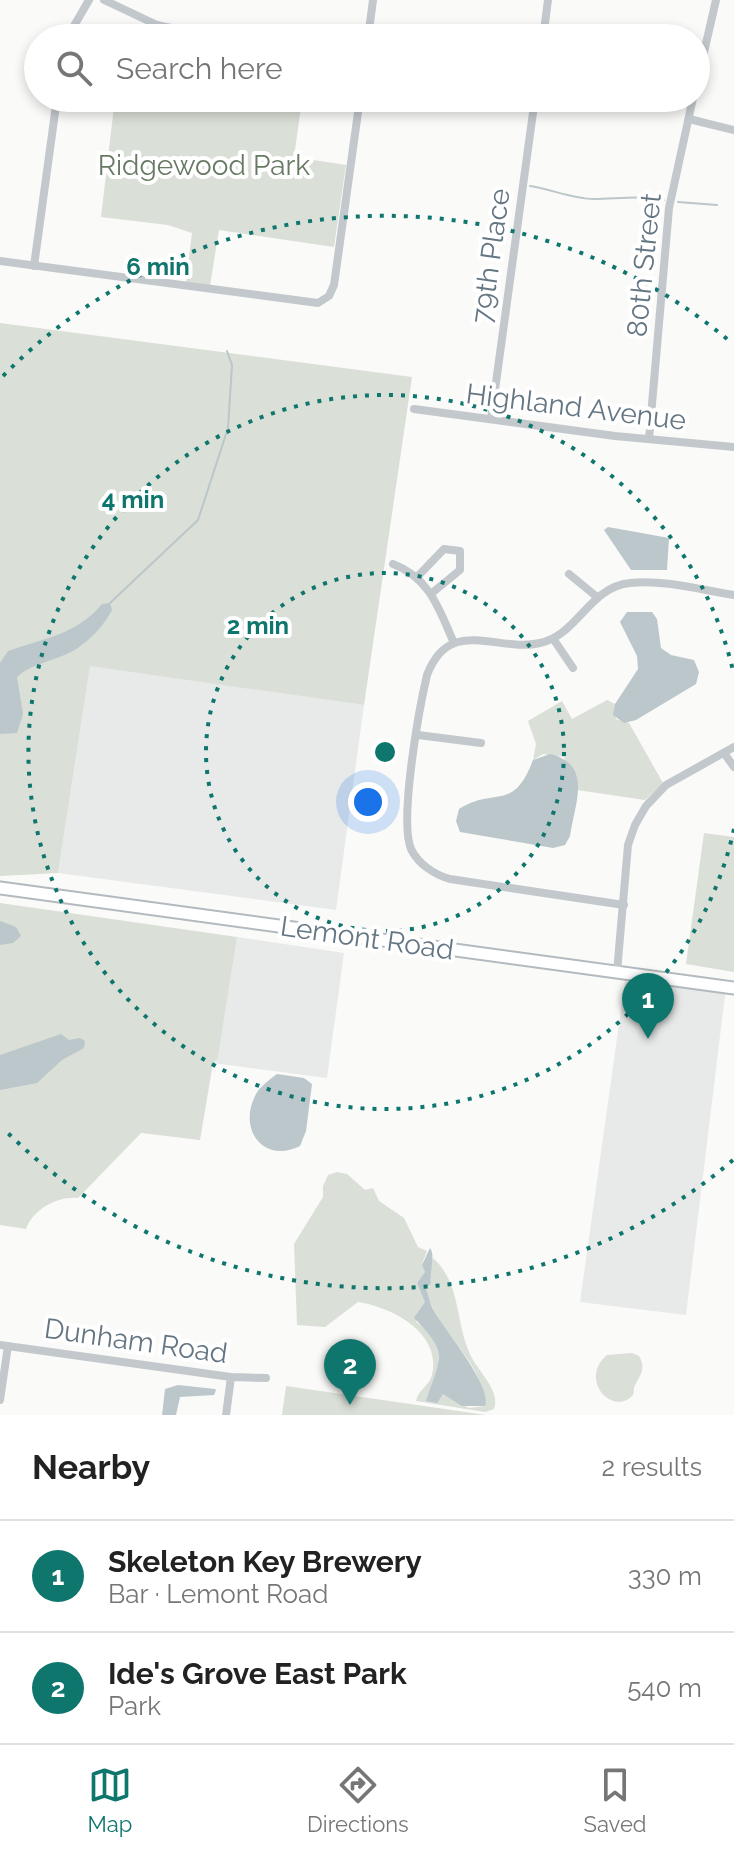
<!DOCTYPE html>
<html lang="en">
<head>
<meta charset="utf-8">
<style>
	body { margin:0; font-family:Raleway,sans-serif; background:#f2f2f2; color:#222 }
	.you { position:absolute; left:368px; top:802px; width:28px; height:28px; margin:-20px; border:6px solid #fff; border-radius:50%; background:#1a73e8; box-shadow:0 0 0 12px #1a73e833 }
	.badge { display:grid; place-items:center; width:52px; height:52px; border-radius:50%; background:#0f766e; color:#fff; font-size:26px; font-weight:700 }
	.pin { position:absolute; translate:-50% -66px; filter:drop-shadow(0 2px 4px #0008) }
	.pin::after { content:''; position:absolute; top:42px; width:28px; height:24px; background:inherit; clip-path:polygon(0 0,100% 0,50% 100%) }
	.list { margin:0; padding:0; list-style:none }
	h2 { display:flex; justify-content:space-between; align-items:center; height:104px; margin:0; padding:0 32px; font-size:34px }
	h2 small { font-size:26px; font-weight:400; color:#767676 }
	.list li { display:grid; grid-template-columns:52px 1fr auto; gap:24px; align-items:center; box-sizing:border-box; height:112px; padding:0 32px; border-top:2px solid #e0e0e0 }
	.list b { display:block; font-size:30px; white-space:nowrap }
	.list p { margin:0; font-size:26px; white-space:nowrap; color:#767676 }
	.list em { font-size:26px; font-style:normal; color:#767676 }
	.icon { flex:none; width:44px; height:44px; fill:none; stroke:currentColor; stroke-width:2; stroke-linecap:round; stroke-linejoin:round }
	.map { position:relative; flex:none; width:734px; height:1415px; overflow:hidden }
	.search { position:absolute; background:#fff; box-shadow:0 4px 12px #0003; left:24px; right:24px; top:24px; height:88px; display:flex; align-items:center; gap:20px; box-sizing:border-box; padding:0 28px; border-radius:44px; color:#767676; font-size:30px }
	.sheet { height:328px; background:#fff }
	nav { display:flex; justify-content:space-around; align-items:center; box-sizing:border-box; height:112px; border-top:2px solid #e0e0e0; background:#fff; font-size:22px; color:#767676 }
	nav a { display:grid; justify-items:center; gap:4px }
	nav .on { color:#0f766e }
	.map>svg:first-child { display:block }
</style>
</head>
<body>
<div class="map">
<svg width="734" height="1415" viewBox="0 0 734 1415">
	<rect width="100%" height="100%" fill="#fafaf8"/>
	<!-- built -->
	<g fill="#e8e9e9">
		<path d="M90 665 364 705 336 910 58 873Z"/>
		<path d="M237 937 344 953 327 1078 213 1063 218 1058Z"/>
		<path d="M626 974 726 987 686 1315 580 1302Z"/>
	</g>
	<!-- green -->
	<g fill="#dadfd7">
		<path d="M115 98H225L301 107 294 157 346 165 334 247 219 230 210 286 186 282 192 233 168 225 101 217Z"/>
		<path d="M0 323 412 377 364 705 90 666 58 873 0 876Z"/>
		<path d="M607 700 615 704 616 719 629 723 663 783 645 800 577 790 564 757 543 754 533 760 536 744 528 721 562 701 572 719Z"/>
		<path d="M704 833 734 837V972L686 964Z"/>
		<path d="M0 903 237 937 218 1058 213 1063 200 1140 141 1133 78 1198C58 1196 33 1209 26 1229L0 1225Z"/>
		<path d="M337 1172 347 1174 365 1190 373 1188 379 1201 404 1218 418 1247 427 1251 422 1264 425 1272 417 1283 426 1302 416 1322C444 1339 444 1371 427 1397L438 1399 443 1394 469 1408 485 1406C485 1368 447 1339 432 1306 429 1301 429 1295 426 1289L431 1280 429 1274 433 1258C461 1283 455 1321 470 1354 477 1371 501 1390 494 1409L485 1412 416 1401C418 1390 429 1386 432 1375 442 1333 392 1307 358 1302L325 1327 297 1325 294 1244 323 1197V1186L328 1175Z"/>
		<path d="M632 1353 639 1356C646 1368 641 1374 635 1385 632 1392 636 1392 631 1397 610 1415 579 1378 607 1355Z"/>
		<path d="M286 1386 486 1415H282Z"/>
	</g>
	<!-- water -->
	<g fill="#bbc7cb">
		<path d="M608 527 669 538 667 570H631L604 530Z"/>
		<path d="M110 603 112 610C103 628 82 649 62 656 47 662 28 666 17 677L23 714 17 733 0 734V663L8 651C45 638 76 635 102 604Z"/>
		<path d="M627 612H652L657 619 661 648 671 655 694 660 699 672 696 684 636 720 624 723 613 715 615 704 638 669 637 656 620 622Z"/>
		<path d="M550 754C593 764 575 803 570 836L565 845 553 848 460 832 456 821 459 809C496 786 513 813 533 760Z"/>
		<path d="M0 921 16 927 21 936 13 943 0 945Z"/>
		<path d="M61 1034 69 1040 80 1038 85 1041 84 1048 62 1060 37 1083 0 1090V1055Z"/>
		<path d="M277 1074 304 1078 312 1084 306 1131 300 1146C264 1164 238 1130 255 1096 259 1087 269 1080 277 1074Z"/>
		<path d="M430 1248C436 1256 429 1271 431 1283L426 1289C429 1295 429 1301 432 1307 442 1328 493 1385 485 1406H462L443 1394 437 1403 426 1401C440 1358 450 1354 414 1318L425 1302 417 1283 425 1272 422 1265Z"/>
		<path d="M178 1385 215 1389 216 1390 214 1395 180 1397 176 1415H162L165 1389Z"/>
	</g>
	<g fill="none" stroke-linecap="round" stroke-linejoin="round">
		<!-- stream -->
		<g stroke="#bbc7cb" stroke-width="2">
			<path d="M530 186C550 189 574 199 594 199 616 199 641 195 664 200"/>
			<path d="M678 202 717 205"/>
			<path d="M110 603 198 520 228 428 232 365 227 351"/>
		</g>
		<!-- secondary casing -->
		<g stroke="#b3babf" stroke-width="15">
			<path id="secondary" d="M0 888 734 988"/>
		</g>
		<!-- street -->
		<g stroke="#c3c8cc" stroke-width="8">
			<path d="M104 0 157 25 217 38"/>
			<path d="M67 38 89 0"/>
			<path d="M368 38 373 0"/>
			<path d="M543 38 548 0"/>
			<path d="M696 87 716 0"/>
			<path d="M689 119 734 130"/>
			<path d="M0 261 318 303 329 296 334 285 360 98"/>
			<path d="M34 266 57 98"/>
			<path d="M414 409 615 436 734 447"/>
			<path d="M491 419 535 98"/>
			<path d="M649 439 669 208 693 98"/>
			<path d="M393 564C430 578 439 609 454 643"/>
			<path d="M569 574 597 597"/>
			<path d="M417 577 444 549 460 551V570L432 593"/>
			<path d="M554 640 573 668"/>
			<path d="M418 735 481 743"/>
			<path d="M724 753 734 767"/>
			<path d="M624 905 450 879C435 875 418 864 411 849 399 820 419 709 427 675 450 615 497 653 540 643 578 635 589 587 630 583 662 579 702 590 734 595"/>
			<path d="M617 972 628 845 635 825 646 806 666 785 734 747"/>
			<path d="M0 1345 231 1377 266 1378"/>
			<path d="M0 1400 8 1346"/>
			<path d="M226 1415 231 1377"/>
		</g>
		<!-- secondary -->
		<use href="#secondary" stroke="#fff" stroke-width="11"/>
	</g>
	<!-- distance rings -->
	<g fill="none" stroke="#0f766e" stroke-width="4" stroke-dasharray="4 8">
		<circle cx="385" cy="752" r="179"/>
		<path d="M734 829A357 357 0 1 1 734 675"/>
		<path d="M733 1160A536 536 0 0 1 3 1128M3 376A536 536 0 0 1 733 344"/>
	</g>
	<g text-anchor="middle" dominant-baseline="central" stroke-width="8" stroke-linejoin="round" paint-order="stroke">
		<!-- park labels -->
		<g font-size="28" fill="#687a64" stroke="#fff">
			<text x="204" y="165">Ridgewood Park</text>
		</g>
		<!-- street labels -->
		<g font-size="28" fill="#657683" stroke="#fff">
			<text transform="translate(491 256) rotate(-82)">79th Place</text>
			<text transform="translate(644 265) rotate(-84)">80th Street</text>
			<text transform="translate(576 407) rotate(7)">Highland Avenue</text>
			<text transform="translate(367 938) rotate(8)">Lemont Road</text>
			<text transform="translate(136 1341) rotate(8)">Dunham Road</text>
		</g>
	</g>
	<circle cx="385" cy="752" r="12" fill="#0f766e" stroke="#fff" stroke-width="4"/>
	<g font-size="24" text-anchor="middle" font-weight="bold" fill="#0f766e" stroke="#fff" stroke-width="8" stroke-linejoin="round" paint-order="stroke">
		<text x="158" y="275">6 min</text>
		<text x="133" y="508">4 min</text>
		<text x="258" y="634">2 min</text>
	</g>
</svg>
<div class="you"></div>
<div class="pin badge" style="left:648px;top:1039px">1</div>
<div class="pin badge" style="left:350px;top:1405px">2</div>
<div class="search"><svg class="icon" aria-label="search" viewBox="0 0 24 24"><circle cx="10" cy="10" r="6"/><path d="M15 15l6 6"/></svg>Search here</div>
</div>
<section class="sheet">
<h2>Nearby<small>2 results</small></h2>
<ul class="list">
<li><span class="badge">1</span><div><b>Skeleton Key Brewery</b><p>Bar · Lemont Road</p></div><em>330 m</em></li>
<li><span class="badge">2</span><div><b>Ide's Grove East Park</b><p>Park</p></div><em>540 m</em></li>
</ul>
</section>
<nav>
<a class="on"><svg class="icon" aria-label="map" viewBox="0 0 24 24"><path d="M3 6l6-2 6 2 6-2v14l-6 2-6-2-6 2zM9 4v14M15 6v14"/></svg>Map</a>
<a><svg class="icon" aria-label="directions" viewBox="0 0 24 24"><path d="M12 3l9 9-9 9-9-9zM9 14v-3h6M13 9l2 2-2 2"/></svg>Directions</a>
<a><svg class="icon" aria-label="saved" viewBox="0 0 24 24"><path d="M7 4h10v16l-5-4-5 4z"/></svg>Saved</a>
</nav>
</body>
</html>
